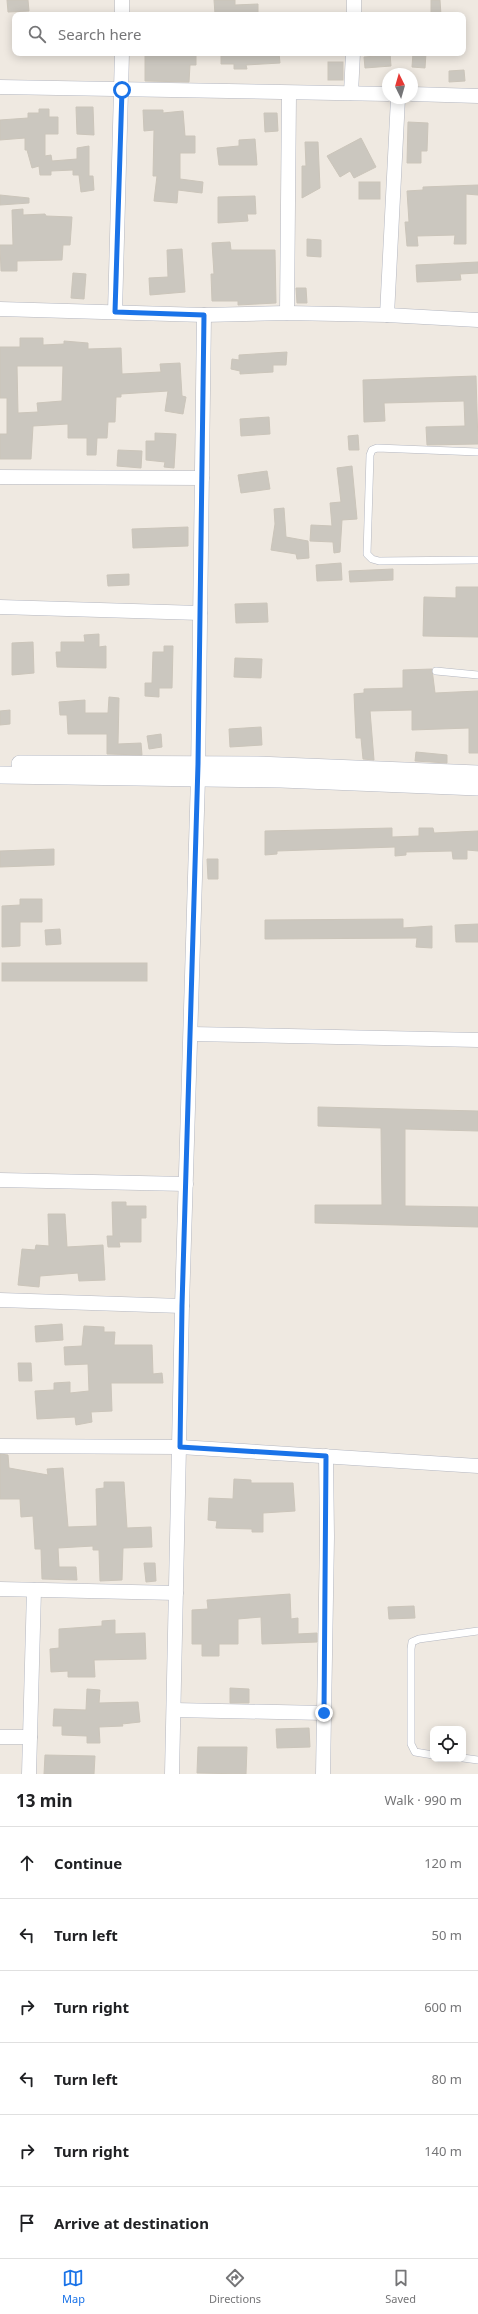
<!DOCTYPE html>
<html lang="en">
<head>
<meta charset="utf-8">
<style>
	body { margin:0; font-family:"Noto Sans",sans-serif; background:#f2f2f2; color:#202124 }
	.controls { position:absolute; right:12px; bottom:12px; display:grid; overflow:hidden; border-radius:8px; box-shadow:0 2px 10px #0003 }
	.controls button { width:36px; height:36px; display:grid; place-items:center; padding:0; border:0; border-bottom:1px solid #e0e0e0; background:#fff; color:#202124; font:20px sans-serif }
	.compass { position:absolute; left:382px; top:68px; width:36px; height:36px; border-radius:50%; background:#fff; box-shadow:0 2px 10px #0003; rotate:355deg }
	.stop { position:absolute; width:12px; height:12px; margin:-9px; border:3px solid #1a73e8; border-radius:50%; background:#fff }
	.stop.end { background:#1a73e8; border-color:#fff; box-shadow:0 1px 4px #0008 }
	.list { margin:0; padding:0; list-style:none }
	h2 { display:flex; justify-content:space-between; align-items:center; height:52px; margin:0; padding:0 16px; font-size:17px }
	h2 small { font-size:13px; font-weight:400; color:#757577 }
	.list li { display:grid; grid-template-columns:26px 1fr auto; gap:12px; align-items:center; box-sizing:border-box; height:72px; padding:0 16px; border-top:1px solid #e0e0e0 }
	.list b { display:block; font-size:15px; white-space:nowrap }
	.list em { font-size:13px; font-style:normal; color:#757577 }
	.icon { flex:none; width:22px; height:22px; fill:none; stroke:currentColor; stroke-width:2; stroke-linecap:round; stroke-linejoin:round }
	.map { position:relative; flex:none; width:478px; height:1774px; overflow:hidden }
	.search { position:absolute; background:#fff; box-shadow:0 2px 10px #0003; left:12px; right:12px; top:12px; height:44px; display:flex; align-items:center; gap:10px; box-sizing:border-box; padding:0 14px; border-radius:8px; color:#757577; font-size:15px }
	.sheet { height:484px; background:#fff }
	nav { display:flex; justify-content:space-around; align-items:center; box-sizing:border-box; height:56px; border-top:1px solid #e0e0e0; background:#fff; font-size:11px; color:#757577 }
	nav a { display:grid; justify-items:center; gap:2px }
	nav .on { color:#1a73e8 }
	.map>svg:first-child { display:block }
</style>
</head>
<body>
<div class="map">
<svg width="478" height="1774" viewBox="0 0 478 1774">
	<rect width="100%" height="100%" fill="#efe9e1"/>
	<!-- building -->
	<g fill="#cbc7bf" stroke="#cbc5ba" fill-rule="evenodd">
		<path d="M7 0H28L29 11 8 12Z"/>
		<path d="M214 0H235V5L258 4V15L215 14Z"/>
		<path d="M431 0H440L441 15H431Z"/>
		<path d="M145 53H196V65H190L189 82 145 81Z"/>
		<path d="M221 53H279L280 63 246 65 247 69H234V64H221Z"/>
		<path d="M376 53H390L391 66 365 68 364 57 376 56Z"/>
		<path d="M413 53H426L425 68 412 67Z"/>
		<rect x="328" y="62" width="15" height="18"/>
		<path d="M464 70 465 81 449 82V71Z"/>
		<path d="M76 107H93L94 135 77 134Z"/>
		<path d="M39 109H49V117H58V134H45V156L51 155 52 161 77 159V148L89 146V176H93L94 190 81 192 79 175H73V170L51 171V175H40L39 166 32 168 27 150H25V138L0 140V120L28 118V113H39Z"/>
		<path d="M143 110H163V113L183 111 185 136H195V153H180V179L203 182 202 193 178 190 177 203 154 201 157 176H153L154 130 144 131Z"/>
		<path d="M264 113H277L278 131 265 132Z"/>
		<path d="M408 122 428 123 427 151H421V163H407Z"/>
		<path d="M361 138 376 167 354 178 350 171 340 177 327 156Z"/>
		<path d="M255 139 257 165H219L217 148 239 146V140Z"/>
		<path d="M305 142H318L320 188 302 198V166H306Z"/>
		<rect x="359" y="182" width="21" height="17"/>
		<path d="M478 185V195L466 194V244H454L455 235 417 236 418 246H407L405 222H409L407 191 423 190V187Z"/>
		<path d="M0 195 29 198V203L0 205Z"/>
		<path d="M255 196 256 214H247L248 221 218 223V197Z"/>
		<path d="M23 209V215L45 214 46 216 72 217 70 245H63L62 260 17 261V271H1L0 245H13L12 210Z"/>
		<path d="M307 239 321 240V257L307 256Z"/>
		<path d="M230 242 231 250H275L276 303 238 305V301H212L211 274H214L212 243Z"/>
		<path d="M182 249 185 292 150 295 149 278 168 277 167 250Z"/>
		<path d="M478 262V273L460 274 461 280 417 282 416 265Z"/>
		<path d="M73 273 86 274 84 299 71 298Z"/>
		<path d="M296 288H306L307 303H297Z"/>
		<path d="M20 338H43V345L64 344V341L88 343V349L121 348 122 374 161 372 160 364 180 363 182 396 186 397 183 414 165 411 168 391 121 394V397H116L115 422H108L107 438H97L96 455H87V438H68V424L33 426 31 459H0V434H7V398H0V347H20ZM17 366H63L62 401 37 403 38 412 18 413Z"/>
		<path d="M287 352 286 365H273V372L240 374V371L231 369 232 359 239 360V355Z"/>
		<path d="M476 376 478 444 427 445 426 427 465 426 464 401 384 403 385 421 364 422 363 380Z"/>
		<path d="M269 417 270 434 241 436 240 419Z"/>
		<path d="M155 433 176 434 174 468 164 467 165 462 146 460V441H155Z"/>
		<path d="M358 435 359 450H349L348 436Z"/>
		<path d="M118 450 142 451 141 468 117 466Z"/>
		<path d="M352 466 357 519 342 520 340 552 334 553 333 542 310 541 311 525 332 526 330 503 341 502 337 468Z"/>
		<path d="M267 471 270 489 241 493 238 475Z"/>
		<path d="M284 508 286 537 308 541 309 558 297 559 296 554 271 550 275 524 274 509Z"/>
		<path d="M188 527V546L133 548 132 529Z"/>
		<path d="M341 563 342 580 317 581 316 565Z"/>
		<path d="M393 569V580L350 582 349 571Z"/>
		<path d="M129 574V585L108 586 107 575Z"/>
		<path d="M456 587H478V637L423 636 424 597 456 598Z"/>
		<path d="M267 603 268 622 236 623 235 604Z"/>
		<path d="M99 634V647L106 646V668L57 667 56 652H61V642H85L84 635Z"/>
		<path d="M33 642 34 673 12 675V643Z"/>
		<path d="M164 646H173L172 688H159V697L145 696V683H152L153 652H164Z"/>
		<path d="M235 658 262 659 261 678 234 677Z"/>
		<path d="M432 669 435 693 478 691V753H469V728L412 730V710L370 711 374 760 363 759 361 738H356L354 694 364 693V689L403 688V670Z"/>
		<path d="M109 697 119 698 118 744 141 743 142 755 107 754V734H68L67 715H60L59 702 85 700V713H108Z"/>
		<path d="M10 710V724L0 725V711Z"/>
		<path d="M261 727 262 745 230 747 229 729Z"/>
		<path d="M161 734 162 747 149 749 147 736Z"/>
		<path d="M416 752 447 755V763L415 761Z"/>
		<path d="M392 828V837L419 836V828H433L434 833 478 831V851L467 850V859H453L452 851 406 852V855L395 856V847L277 851V854L265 855V831Z"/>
		<path d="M54 849V865L0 867V851Z"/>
		<path d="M207 859H218V879H208Z"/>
		<path d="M20 899H42V922H20V946L2 947V906L20 905Z"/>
		<path d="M403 919V928L432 926V948L416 947 417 938 265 939V920Z"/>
		<path d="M478 924V942H456L455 925Z"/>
		<path d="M60 929 61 944 46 945 45 930Z"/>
		<rect x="2" y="963" width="145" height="18"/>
		<path d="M318 1107 478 1111V1131L405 1129V1206L478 1207V1227L315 1223V1205H382L381 1128 318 1126Z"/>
		<path d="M112 1202H126V1206H146V1218H141V1242H119L120 1247H108L107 1236H113Z"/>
		<path d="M48 1214H65L67 1247 103 1245 105 1280 79 1281 78 1273 40 1276 39 1287 18 1285 22 1249 35 1250 36 1245 49 1246Z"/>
		<path d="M62 1324 63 1340 36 1342 35 1326Z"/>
		<path d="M84 1326 104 1327V1332H115L114 1345H152L153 1374 162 1373 163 1383H111L112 1411 91 1412 92 1422 76 1425 75 1417 37 1419 35 1391 54 1390V1383L70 1382V1393L89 1391 88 1364 65 1365 64 1347 82 1346Z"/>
		<path d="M18 1363H31L32 1381H19Z"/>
		<path d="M0 1454 8 1455 9 1468 48 1475 47 1469 63 1468 68 1527 97 1526 96 1489 104 1488V1482H124L127 1528 151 1527 152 1547 123 1548 122 1580 100 1581 99 1550H93V1546L58 1548 59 1567H76L77 1580 42 1579 41 1549H35L33 1516 21 1517 20 1499H0Z"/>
		<path d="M234 1479 251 1480V1483H293L295 1511 263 1513V1532H252V1529L216 1528 217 1521 208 1520 209 1498 233 1499Z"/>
		<path d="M144 1563H155L156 1581 146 1582Z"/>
		<path d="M290 1594 291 1619 298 1618V1634L317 1633V1642L262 1644 261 1617 238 1619V1644H219V1656H202V1644H192V1610L208 1609 207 1600Z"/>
		<path d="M414 1606 415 1618 389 1619 388 1607Z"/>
		<path d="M115 1620V1634L145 1633 146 1659 94 1660 95 1677H68V1671L51 1672 50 1649 59 1648V1629L102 1626V1621Z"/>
		<path d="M230 1688 249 1689V1703H230Z"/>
		<path d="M87 1689 100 1690 99 1703 138 1702 140 1722 122 1724 123 1726 99 1727 100 1743H87V1736L62 1735V1726H53L54 1709 86 1710Z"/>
		<path d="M309 1728 310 1747 277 1748 276 1729Z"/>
		<path d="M198 1747H247L246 1774 197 1773Z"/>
		<path d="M45 1755 95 1756 94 1774H44Z"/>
	</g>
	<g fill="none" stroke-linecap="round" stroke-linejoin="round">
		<!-- service casing -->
		<g stroke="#b4b7c1" stroke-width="8">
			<g id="service">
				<path d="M478 452 377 448 372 450 370 455 367 554 372 559 379 561 478 560"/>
				<path d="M436 671 478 675"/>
				<path d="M433 1755 415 1752 411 1744V1649L412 1642 419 1639 478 1631"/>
				<path d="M463 1758 478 1760"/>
			</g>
		</g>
		<!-- minor casing -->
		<g stroke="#b4b7c1" stroke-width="15">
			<g id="minor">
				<path d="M122 15V0"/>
				<path d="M354 15V0"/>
				<path d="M0 87 388 94"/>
				<path d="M351 93 353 53"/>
				<path d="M412 94 478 96"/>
				<path d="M0 309 204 315 287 313 387 315 478 320"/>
				<path d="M115 312 122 53"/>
				<path d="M287 313 289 94"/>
				<path d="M387 315 398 98"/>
				<path d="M0 477 202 478"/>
				<path d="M0 607 200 613"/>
				<path d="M191 1034 478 1040"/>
				<path d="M0 1180 186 1184"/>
				<path d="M0 1300 182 1306"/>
				<path d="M0 1446 180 1447 478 1466"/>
				<path d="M0 1589 176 1593"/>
				<path d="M174 1710 324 1713"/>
				<path d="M0 1737H30"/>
				<path d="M29 1774 34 1590"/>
				<path d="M172 1774 182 1306 198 778 204 315"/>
				<path d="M323 1774 327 1537 326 1456"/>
			</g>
		</g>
		<!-- tertiary casing -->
		<g stroke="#b4b7c1" stroke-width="18">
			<g id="tertiary">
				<path d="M20 764 257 765 478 774"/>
				<path d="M0 775 281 779 478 787"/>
			</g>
		</g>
		<!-- service -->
		<use href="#service" stroke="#fff" stroke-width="7"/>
		<!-- minor -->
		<use href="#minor" stroke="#fff" stroke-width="14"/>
		<!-- tertiary -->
		<use href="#tertiary" stroke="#fff" stroke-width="17"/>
	</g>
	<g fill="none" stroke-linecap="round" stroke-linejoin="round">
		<!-- route -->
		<path stroke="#1a73e8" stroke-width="5" d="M122 90 115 312 204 315 198 764 182 1306 180 1447 326 1456 324 1713"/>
	</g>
</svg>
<div class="controls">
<button><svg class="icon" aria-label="locate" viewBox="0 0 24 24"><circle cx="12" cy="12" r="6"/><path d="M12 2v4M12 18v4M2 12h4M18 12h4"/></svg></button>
</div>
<svg class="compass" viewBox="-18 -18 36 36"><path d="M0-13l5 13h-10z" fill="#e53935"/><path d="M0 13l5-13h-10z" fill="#757577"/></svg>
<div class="stop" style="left:122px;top:90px"></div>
<div class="stop end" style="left:324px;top:1713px"></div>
<div class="search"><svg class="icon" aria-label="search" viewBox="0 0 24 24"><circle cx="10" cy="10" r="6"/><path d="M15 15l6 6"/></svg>Search here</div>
</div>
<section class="sheet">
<h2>13 min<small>Walk · 990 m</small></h2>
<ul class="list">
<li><svg class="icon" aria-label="ahead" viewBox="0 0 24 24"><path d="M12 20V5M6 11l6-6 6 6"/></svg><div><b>Continue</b></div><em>120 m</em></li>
<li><svg class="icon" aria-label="left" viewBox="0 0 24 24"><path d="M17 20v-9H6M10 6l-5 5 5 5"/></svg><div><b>Turn left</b></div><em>50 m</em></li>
<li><svg class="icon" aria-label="right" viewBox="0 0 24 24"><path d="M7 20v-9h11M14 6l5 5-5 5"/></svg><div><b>Turn right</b></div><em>600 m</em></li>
<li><svg class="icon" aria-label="left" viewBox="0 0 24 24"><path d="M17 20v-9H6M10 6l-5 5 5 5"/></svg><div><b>Turn left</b></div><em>80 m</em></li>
<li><svg class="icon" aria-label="right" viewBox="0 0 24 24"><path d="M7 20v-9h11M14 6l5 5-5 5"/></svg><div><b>Turn right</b></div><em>140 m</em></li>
<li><svg class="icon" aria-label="arrive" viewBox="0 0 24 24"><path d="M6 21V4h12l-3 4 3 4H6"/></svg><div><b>Arrive at destination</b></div></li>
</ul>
</section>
<nav>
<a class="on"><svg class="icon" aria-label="map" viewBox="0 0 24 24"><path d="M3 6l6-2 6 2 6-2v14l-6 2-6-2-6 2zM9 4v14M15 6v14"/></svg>Map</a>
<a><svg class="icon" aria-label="directions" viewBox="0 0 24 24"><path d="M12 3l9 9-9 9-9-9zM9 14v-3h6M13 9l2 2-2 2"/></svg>Directions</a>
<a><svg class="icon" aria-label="saved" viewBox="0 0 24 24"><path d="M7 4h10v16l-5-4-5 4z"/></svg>Saved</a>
</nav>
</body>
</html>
